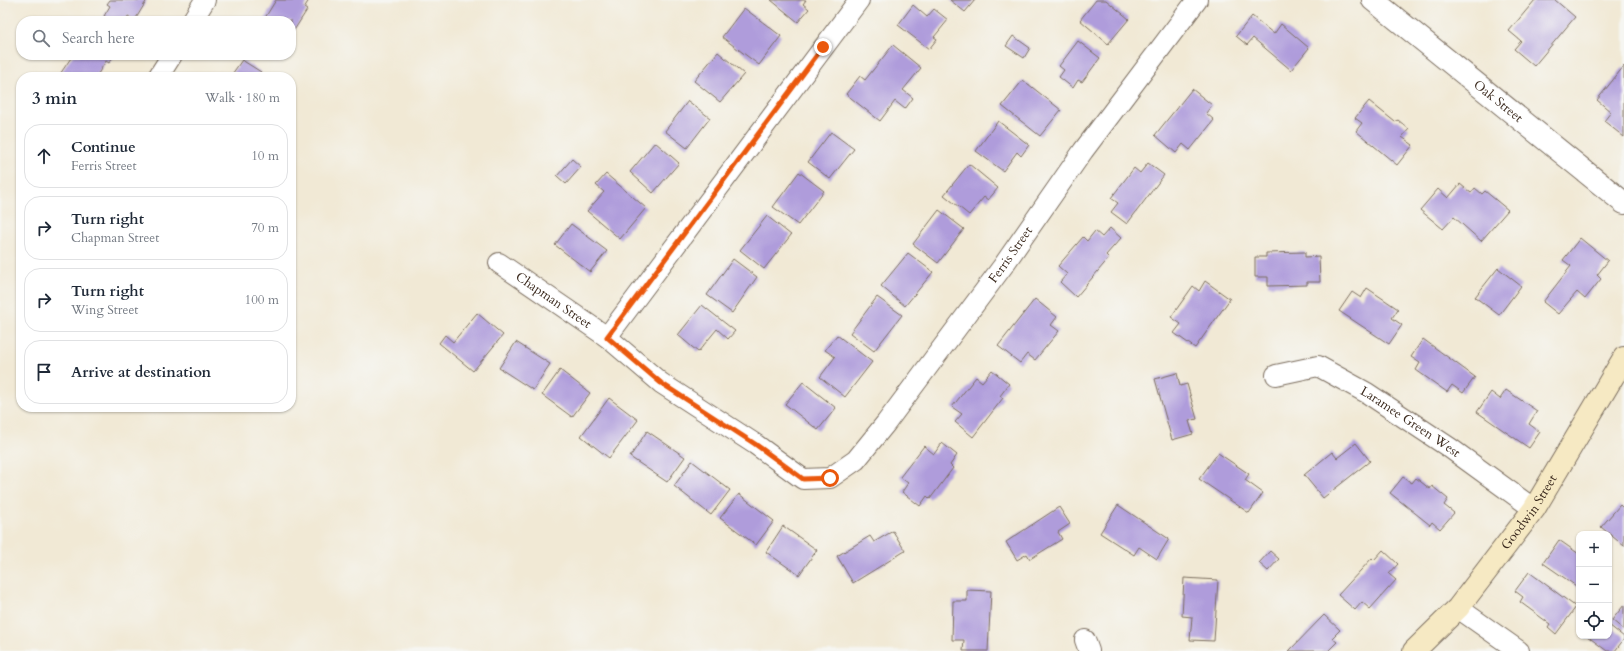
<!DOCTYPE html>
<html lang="en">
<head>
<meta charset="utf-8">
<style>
	body { margin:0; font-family:Cardo,serif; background:#f6f6f7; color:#1f2937 }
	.controls { position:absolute; right:12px; bottom:12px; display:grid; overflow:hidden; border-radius:8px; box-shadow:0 1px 3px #0004 }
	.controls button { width:36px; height:36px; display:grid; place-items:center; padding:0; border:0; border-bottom:1px solid #e0e1e3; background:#fff; color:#1f2937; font:20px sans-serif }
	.stop { position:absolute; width:12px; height:12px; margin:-9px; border:3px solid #ea580c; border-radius:50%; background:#fff }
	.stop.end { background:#ea580c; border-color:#fff; box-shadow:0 1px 4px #0008 }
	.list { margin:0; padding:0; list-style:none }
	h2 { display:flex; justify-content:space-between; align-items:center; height:52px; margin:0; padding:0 16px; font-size:17px }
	h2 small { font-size:13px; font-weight:400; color:#747a83 }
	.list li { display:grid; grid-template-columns:26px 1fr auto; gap:12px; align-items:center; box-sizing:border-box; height:64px; margin:0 8px 8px; padding:0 8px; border:1px solid #e0e1e3; border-radius:16px }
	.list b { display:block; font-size:15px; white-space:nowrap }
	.list p { margin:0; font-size:13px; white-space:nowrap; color:#747a83 }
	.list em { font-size:13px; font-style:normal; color:#747a83 }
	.icon { flex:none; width:22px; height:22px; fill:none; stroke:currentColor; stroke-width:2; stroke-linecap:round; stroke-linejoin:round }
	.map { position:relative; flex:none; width:1624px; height:651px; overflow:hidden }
	.search { position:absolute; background:#fff; box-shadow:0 1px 3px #0004; left:16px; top:16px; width:280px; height:44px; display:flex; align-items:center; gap:10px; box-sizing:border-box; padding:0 14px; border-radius:16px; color:#747a83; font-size:15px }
	.panel { position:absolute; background:#fff; box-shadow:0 1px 3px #0004; left:16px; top:72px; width:280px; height:340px; border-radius:16px }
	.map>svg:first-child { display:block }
</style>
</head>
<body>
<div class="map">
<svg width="1624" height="651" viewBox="0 0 1624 651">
	<rect width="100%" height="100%" fill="#f6f6f2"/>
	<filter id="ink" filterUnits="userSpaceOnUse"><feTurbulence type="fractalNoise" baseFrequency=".025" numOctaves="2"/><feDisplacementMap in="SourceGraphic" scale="8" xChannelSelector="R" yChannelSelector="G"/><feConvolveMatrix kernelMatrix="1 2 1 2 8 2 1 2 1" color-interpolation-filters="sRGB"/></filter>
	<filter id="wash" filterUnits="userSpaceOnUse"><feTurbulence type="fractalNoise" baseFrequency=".012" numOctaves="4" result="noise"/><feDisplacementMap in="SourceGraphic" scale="16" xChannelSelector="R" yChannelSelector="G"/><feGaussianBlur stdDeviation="0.9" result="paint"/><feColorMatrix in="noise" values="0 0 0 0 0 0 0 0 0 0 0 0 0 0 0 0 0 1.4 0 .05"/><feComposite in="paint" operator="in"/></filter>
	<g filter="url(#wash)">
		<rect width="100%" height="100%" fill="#f1e9d5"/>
		<g id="blocks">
			<!-- building -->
			<g fill="#af9cdb">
				<path d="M110 0H147L135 20 128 16 125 21H113L104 16 110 6 107 4Z"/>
				<path d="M276 0H309L304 8 307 10 291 35V21H263Z"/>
				<path d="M771 0H806L803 4 809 9 798 22Z"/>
				<path d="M950 0H975L965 12Z"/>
				<path d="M1096 0H1106L1129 19 1108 44 1080 20Z"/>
				<path d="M1535 0H1555L1575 17 1534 66 1514 49 1521 41 1509 31Z"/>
				<path d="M913 5 927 17 934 9 948 20 934 37 937 39 929 49 898 25Z"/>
				<path d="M744 8 781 36 759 65 722 37Z"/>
				<path d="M1252 16 1274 34 1281 24 1309 48 1291 70 1253 38 1247 45 1236 36Z"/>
				<path d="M1013 36 1030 48 1024 58 1006 46Z"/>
				<path d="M1078 41 1100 58 1082 82 1078 80 1073 88 1059 77 1064 70 1059 66Z"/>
				<path d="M893 45 921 68 903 90 913 98 905 109 895 101 880 121 846 94 860 76 865 80Z"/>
				<path d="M718 52 744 74 720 102 694 81Z"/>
				<path d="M73 55H114L109 63 106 61 96 77H58Z"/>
				<path d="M242 60 261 72 258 77H230Z"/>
				<path d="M1624 66V137L1604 121 1611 112 1597 100Z"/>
				<path d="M1023 80 1061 110 1040 136 1002 106Z"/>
				<path d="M1192 89 1212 105 1206 113 1214 120 1190 150 1183 144 1176 153 1155 135Z"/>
				<path d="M688 101 710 118 687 148 665 131Z"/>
				<path d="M1369 101 1395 122 1398 120 1409 129 1402 137 1413 145 1397 165 1356 131 1362 123 1355 118Z"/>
				<path d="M998 121 1029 145 1021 156 1017 152 1003 171 976 151Z"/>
				<path d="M831 132 854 149 830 179 808 162Z"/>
				<path d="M655 142 679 163 653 193 630 172Z"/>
				<path d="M572 159 581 167 566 184 557 176Z"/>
				<path d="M1148 163 1164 175 1127 224 1111 212 1118 203 1111 198 1134 168 1140 173Z"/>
				<path d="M969 164 998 188 988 200 984 197 969 215 944 195Z"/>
				<path d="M799 172 824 191 798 225 773 207Z"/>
				<path d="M606 174 646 208 620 239 587 211 604 192 596 185Z"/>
				<path d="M1460 184 1471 193 1475 188 1482 194 1485 191 1508 210 1481 241 1454 217 1443 229 1420 210 1438 189 1448 198Z"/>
				<path d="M939 210 964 229 938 263 913 244Z"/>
				<path d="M767 216 791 235 764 269 740 250Z"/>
				<path d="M571 224 607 251 590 272 555 245Z"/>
				<path d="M1110 228 1121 238 1106 255 1109 258 1076 297 1060 282 1067 274 1058 266 1083 237 1087 241 1095 231 1102 237Z"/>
				<path d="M1580 238 1608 261 1597 275 1601 279 1585 299 1577 292 1558 314 1543 302 1571 266 1563 260Z"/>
				<path d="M1305 252V257L1319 256 1320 282H1307V285L1268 286V277H1255V257H1266V253Z"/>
				<path d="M908 253 933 272 905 306 881 286Z"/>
				<path d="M733 259 757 277 732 313 707 295Z"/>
				<path d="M1498 268 1521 286 1499 315 1475 297Z"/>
				<path d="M1205 281 1230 299 1195 348 1174 333 1181 324 1171 317 1193 286 1199 291Z"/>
				<path d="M1367 288 1398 309 1392 318 1402 325 1389 344 1339 311 1352 292 1361 298Z"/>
				<path d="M877 297 902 315 874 351 850 333Z"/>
				<path d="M1035 299 1057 317 1051 325 1059 331 1035 360 1027 354 1020 363 998 346Z"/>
				<path d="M702 305 735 331 728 339 717 329 698 352 678 335Z"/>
				<path d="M477 313 503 335 473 371 439 343 445 335 453 342Z"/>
				<path d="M837 335 872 362 845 397 820 377 835 357 825 350Z"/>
				<path d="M1423 339 1475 377 1463 393 1452 385 1447 392 1416 370 1420 363 1411 357Z"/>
				<path d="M516 342 550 364 533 390 499 368Z"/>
				<path d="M560 370 590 393 572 417 542 395Z"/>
				<path d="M992 370 1009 384 1000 396 1003 398 973 437 955 422 962 414 952 407 976 377 982 382Z"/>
				<path d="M1177 373 1180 386 1187 384 1197 419 1189 421 1193 434 1172 440 1155 379Z"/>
				<path d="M803 382 836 408 818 430 785 404Z"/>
				<path d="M1506 390 1537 411 1529 424 1540 432 1529 448 1477 412 1491 392 1500 399Z"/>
				<path d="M609 398 638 420 609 458 581 436Z"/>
				<path d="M647 431 685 457 667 482 630 457Z"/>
				<path d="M942 443 957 455 950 465 953 468 930 499 927 496 920 506 902 492 908 483 900 477 924 446 934 454Z"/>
				<path d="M1356 443 1370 461 1323 498 1304 475 1332 452 1337 458Z"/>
				<path d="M1218 453 1249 474 1245 480 1263 493 1249 513 1199 479Z"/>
				<path d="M692 461 730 490 711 515 674 486Z"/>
				<path d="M1403 477 1412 483 1416 478 1430 489 1432 486 1448 499 1444 505 1454 513 1440 529 1432 522 1430 525 1390 493Z"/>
				<path d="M739 494 774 521 756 545 720 518Z"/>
				<path d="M1118 505 1169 539 1157 559 1139 547 1134 555 1100 533Z"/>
				<path d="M1620 505 1624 509V546L1601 527Z"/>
				<path d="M1059 507 1070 524 1058 532 1062 539 1030 559 1027 554 1017 560 1006 542Z"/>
				<path d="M783 526 817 550 799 575 766 552Z"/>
				<path d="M893 531 905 551 853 583 837 556 870 536 874 542Z"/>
				<path d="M1559 540 1579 554V588L1543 563Z"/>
				<path d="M1383 550 1398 564 1389 574 1396 580 1370 609 1362 602 1355 610 1338 595 1372 558 1374 560Z"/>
				<path d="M1270 551 1279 559 1268 571 1259 563Z"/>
				<path d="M1529 572 1576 607 1556 634 1548 627 1550 624 1520 602 1523 597 1515 591Z"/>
				<path d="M1184 578 1218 580 1214 641 1190 640 1192 617 1182 616Z"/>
				<path d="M967 590 991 591 988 651H963L964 640H952L953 601H967Z"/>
				<path d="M1624 605V630L1612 620Z"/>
				<path d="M1324 615 1340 630 1332 638 1337 642 1328 651H1289Z"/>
				<path d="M1609 625 1624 637V639L1615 651H1607L1587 636H1609Z"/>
			</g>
		</g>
	</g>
	<g filter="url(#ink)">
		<use href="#blocks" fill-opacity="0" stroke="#7b6d5e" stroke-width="1"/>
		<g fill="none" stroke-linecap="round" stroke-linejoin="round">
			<!-- minor casing -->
			<g stroke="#7b6d5e" stroke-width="22">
				<g id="minor">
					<path d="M192 21 205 0"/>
					<path d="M158 77 172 55"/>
					<path id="s1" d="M499 263 607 337 661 383 755 444 803 479 830 478 856 460 886 423 1003 266 1083 151 1197 0"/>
					<path d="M607 337 859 0"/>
					<path id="s2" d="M1276 375 1318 366 1367 393 1450 448 1534 509"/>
					<path d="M1458 608 1519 651"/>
					<path d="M1085 640 1089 651"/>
				</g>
			</g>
			<!-- tertiary casing -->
			<g stroke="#7b6d5e" stroke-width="24">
				<g id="tertiary">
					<path id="s3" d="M1373 0 1624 203"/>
				</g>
			</g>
			<!-- secondary casing -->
			<g stroke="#7b6d5e" stroke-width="24">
				<g id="secondary">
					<path id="s4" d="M1414 651 1458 608 1534 509 1624 358"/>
				</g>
			</g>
			<!-- minor -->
			<use href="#minor" stroke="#fff" stroke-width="20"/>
			<!-- tertiary -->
			<use href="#tertiary" stroke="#fff" stroke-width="22"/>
			<!-- secondary -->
			<use href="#secondary" stroke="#f6e9c3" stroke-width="22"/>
		</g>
	</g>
	<g fill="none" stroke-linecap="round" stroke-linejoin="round" filter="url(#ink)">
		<!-- route -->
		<path stroke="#ea580c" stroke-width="5" d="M823 47 607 337 661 383 755 444 803 479 830 478"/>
	</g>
	<g text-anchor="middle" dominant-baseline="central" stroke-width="4" stroke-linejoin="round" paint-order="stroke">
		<!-- street labels -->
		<g font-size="13" fill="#3b2a1e" stroke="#f6f6f2">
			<text stroke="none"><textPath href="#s3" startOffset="161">Oak Street</textPath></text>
			<text stroke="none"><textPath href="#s1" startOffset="689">Ferris Street</textPath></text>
			<text stroke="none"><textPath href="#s1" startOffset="66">Chapman Street</textPath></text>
			<text stroke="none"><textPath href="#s2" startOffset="151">Laramee Green West</textPath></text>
			<text stroke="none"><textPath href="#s4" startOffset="181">Goodwin Street</textPath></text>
		</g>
	</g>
</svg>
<div class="controls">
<button>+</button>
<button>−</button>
<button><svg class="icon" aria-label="locate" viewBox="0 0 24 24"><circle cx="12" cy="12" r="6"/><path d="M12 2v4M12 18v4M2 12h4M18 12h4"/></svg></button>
</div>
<div class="stop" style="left:830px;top:478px"></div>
<div class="stop end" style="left:823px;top:47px"></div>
<div class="search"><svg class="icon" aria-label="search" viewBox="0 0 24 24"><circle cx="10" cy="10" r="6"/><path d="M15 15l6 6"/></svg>Search here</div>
<section class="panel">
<h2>3 min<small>Walk · 180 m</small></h2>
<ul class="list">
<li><svg class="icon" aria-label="ahead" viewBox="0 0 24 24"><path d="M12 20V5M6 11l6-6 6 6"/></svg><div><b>Continue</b><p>Ferris Street</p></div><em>10 m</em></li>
<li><svg class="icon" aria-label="right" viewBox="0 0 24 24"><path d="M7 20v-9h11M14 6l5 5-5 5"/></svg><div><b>Turn right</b><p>Chapman Street</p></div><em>70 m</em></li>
<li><svg class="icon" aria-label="right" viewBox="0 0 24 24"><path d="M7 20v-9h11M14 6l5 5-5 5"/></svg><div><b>Turn right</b><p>Wing Street</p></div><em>100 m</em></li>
<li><svg class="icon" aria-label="arrive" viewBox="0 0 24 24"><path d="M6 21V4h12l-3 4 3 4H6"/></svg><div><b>Arrive at destination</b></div></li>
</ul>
</section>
</div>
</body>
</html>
